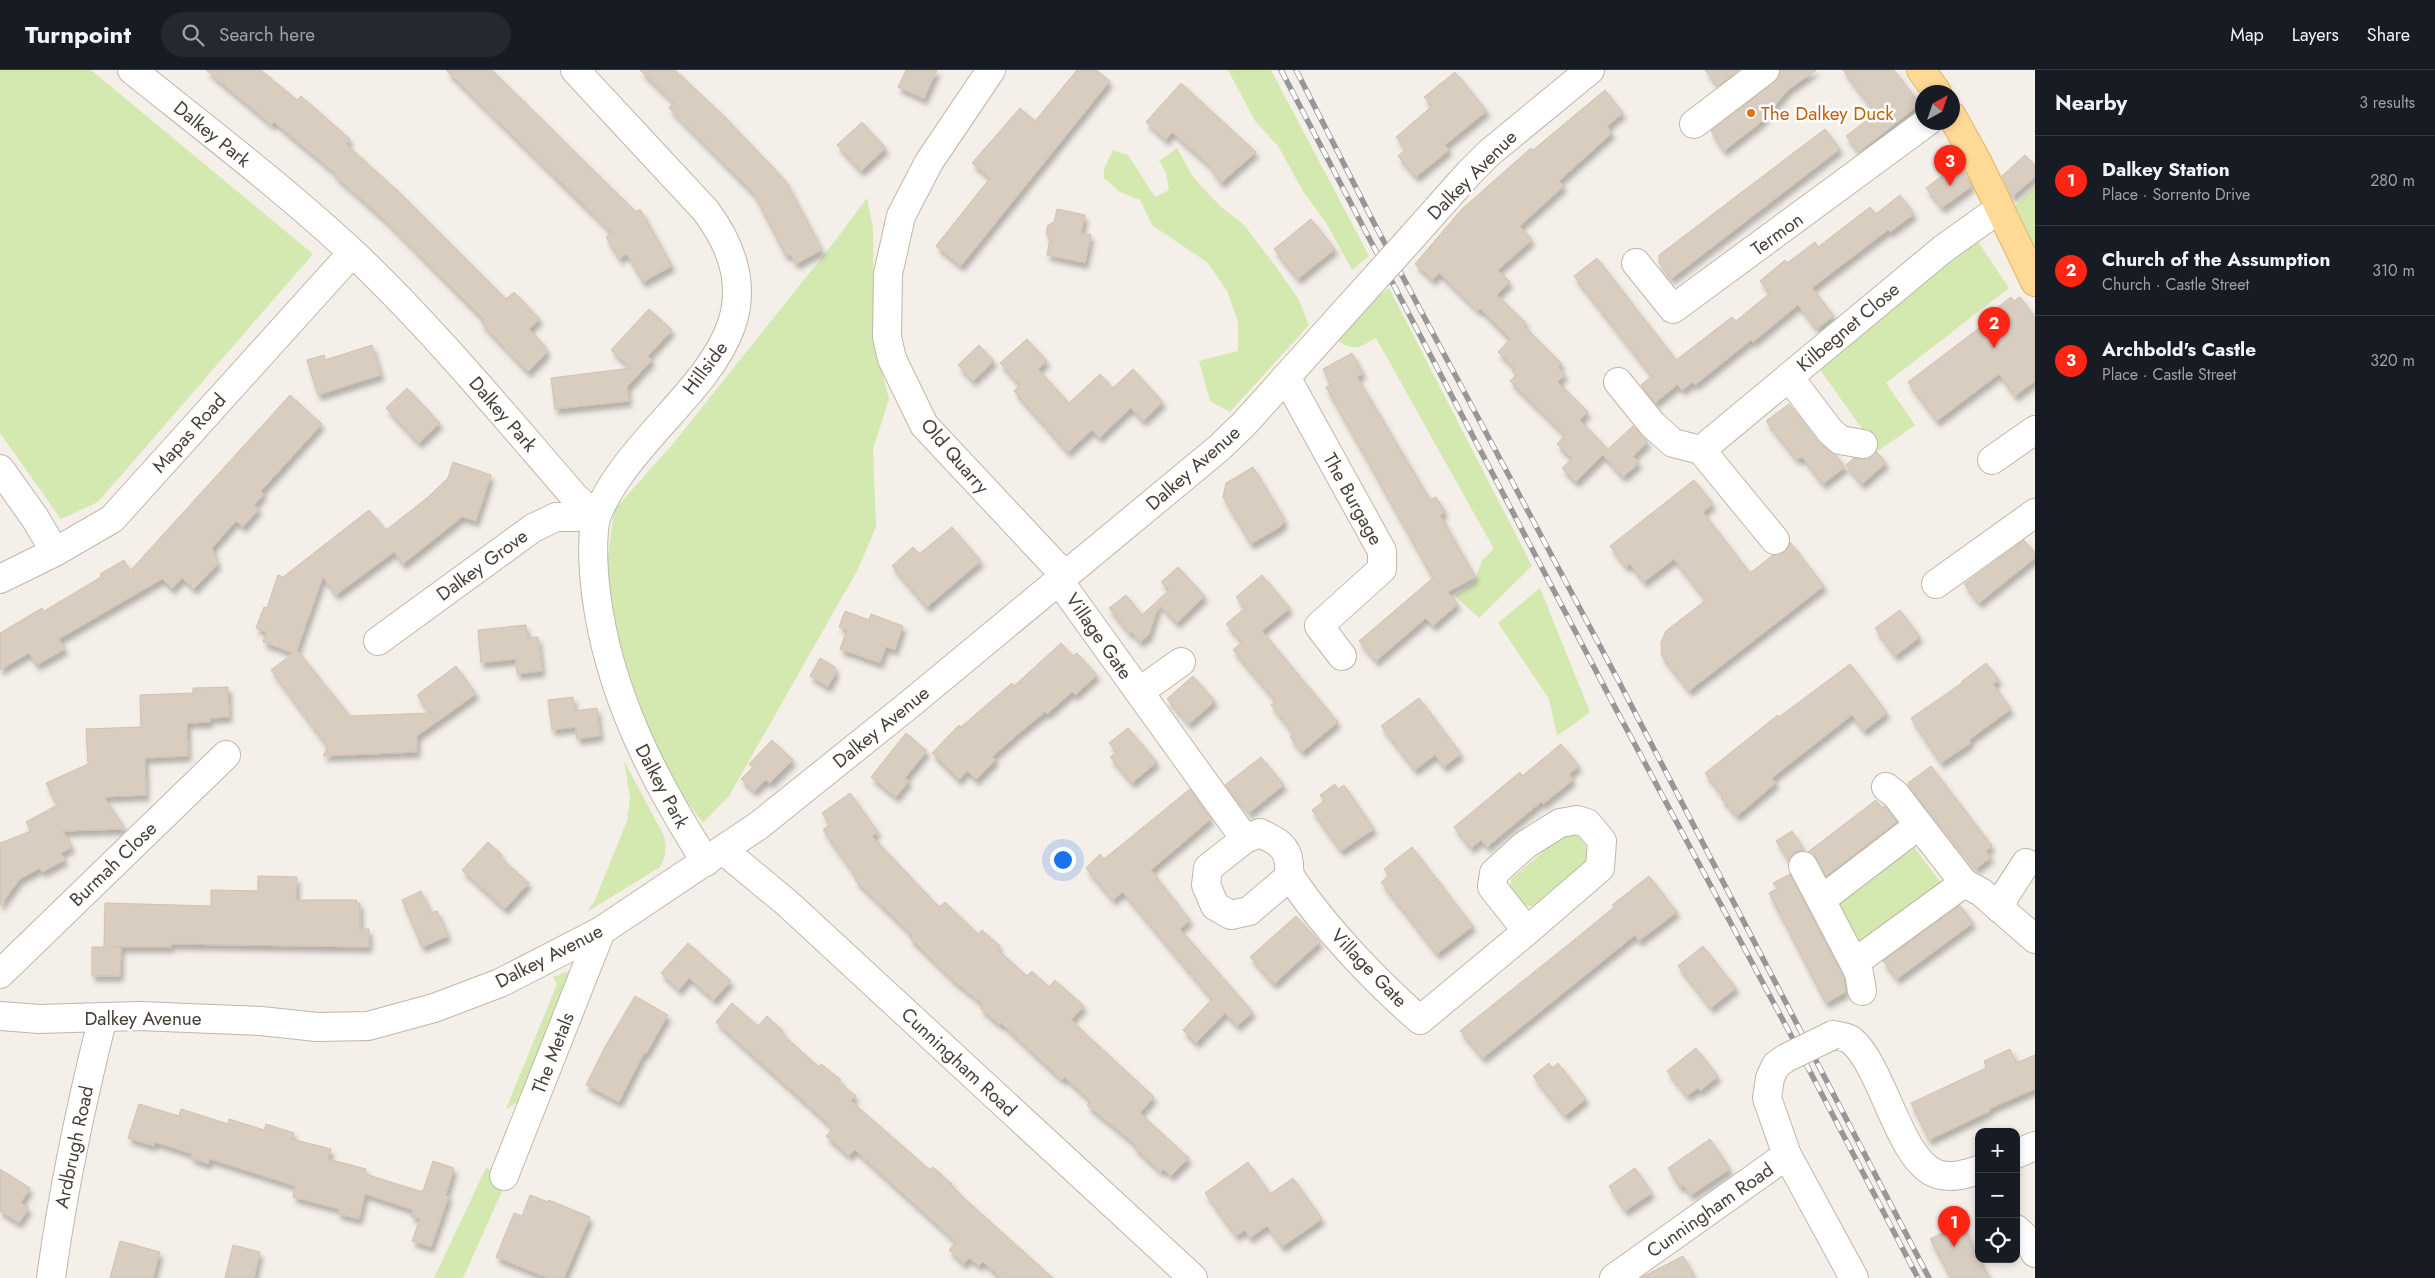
<!DOCTYPE html>
<html lang="en">
<head>
<meta charset="utf-8">
<style>
	body { margin:0; font-family:Jost,sans-serif; background:#242831; color:#f1f3f6 }
	.controls { position:absolute; right:15px; bottom:15px; display:grid; overflow:hidden; border-radius:10px; box-shadow:0 2px 8px #0003 }
	.controls button { width:45px; height:45px; display:grid; place-items:center; padding:0; border:0; border-bottom:1px solid #363941; background:#171b24; color:#f1f3f6; font:25px sans-serif }
	.compass { position:absolute; left:1915px; top:15px; width:45px; height:45px; border-radius:50%; background:#171b24; box-shadow:0 2px 8px #0003; rotate:40deg }
	.you { position:absolute; left:1062px; top:789px; width:18px; height:18px; margin:-12px; border:4px solid #fff; border-radius:50%; background:#1a73e8; box-shadow:0 0 0 8px #1a73e833 }
	.badge { display:grid; place-items:center; width:32px; height:32px; border-radius:50%; background:#fe2515; color:#fff; font-size:16px; font-weight:700 }
	.pin { position:absolute; translate:-50% -41px; filter:drop-shadow(0 1px 2px #0008) }
	.pin::after { content:''; position:absolute; top:26px; width:18px; height:15px; background:inherit; clip-path:polygon(0 0,100% 0,50% 100%) }
	.list { margin:0; padding:0; list-style:none }
	h2 { display:flex; justify-content:space-between; align-items:center; height:65px; margin:0; padding:0 20px; font-size:21px }
	h2 small { font-size:16px; font-weight:400; color:#9ea1a6 }
	.list li { display:grid; grid-template-columns:32px 1fr auto; gap:15px; align-items:center; box-sizing:border-box; height:90px; padding:0 20px; border-top:1px solid #363941 }
	.list b { display:block; font-size:19px; white-space:nowrap }
	.list p { margin:0; font-size:16px; white-space:nowrap; color:#9ea1a6 }
	.list em { font-size:16px; font-style:normal; color:#9ea1a6 }
	.icon { flex:none; width:28px; height:28px; fill:none; stroke:currentColor; stroke-width:2; stroke-linecap:round; stroke-linejoin:round }
	.map { position:relative; flex:none; width:2035px; height:1208px; overflow:hidden }
	header { display:flex; align-items:center; gap:30px; box-sizing:border-box; height:70px; padding:0 25px; background:#171b24; border-bottom:1px solid #363941 }
	header strong { font-size:24px }
	nav { display:flex; gap:28px; margin-inline-start:auto; font-size:18px }
	.search { width:350px; height:45px; background:#242831; display:flex; align-items:center; gap:12px; box-sizing:border-box; padding:0 18px; border-radius:28px; color:#9ea1a6; font-size:19px }
	main { display:flex }
	aside { flex:1; background:#171b24 }
	.map>svg:first-child { display:block }
</style>
</head>
<body>
<header>
<strong>Turnpoint</strong>
<div class="search"><svg class="icon" aria-label="search" viewBox="0 0 24 24"><circle cx="10" cy="10" r="6"/><path d="M15 15l6 6"/></svg>Search here</div>
<nav><a>Map</a><a>Layers</a><a>Share</a></nav>
</header>
<main>
<div class="map">
<svg width="2035" height="1208" viewBox="0 0 2035 1208">
	<defs>
		<filter id="shadow"><feDropShadow dx="3" dy="5.5" stdDeviation="2.5" flood-color="#0004"/></filter>
	</defs>
	<rect width="100%" height="100%" fill="#f4efe8"/>
	<!-- green -->
	<g fill="#d4e9b0">
		<path d="M0 0H91L313 184 98 432 61 449 0 363Z"/>
		<path d="M1228 0H1271L1369 186 1352 200 1328 156 1303 121 1278 76 1255 51Z"/>
		<path d="M1177 78 1193 107 1220 136 1244 155 1277 198 1299 230 1309 255 1230 342 1210 331 1199 291 1238 281V252L1227 221 1208 193 1152 155 1140 130 1120 122 1104 108V99L1113 80 1128 85 1155 127 1169 120 1166 102 1159 91Z"/>
		<path d="M2035 117V179L2010 141Z"/>
		<path d="M867 128 873 158 874 272 889 329 873 379 876 457 858 499 729 726 703 753 670 709 640 643 619 577 606 501 614 440 672 375 835 171Z"/>
		<path d="M1975 167 2009 218 1886 313 1915 355 1878 381 1816 294Z"/>
		<path d="M1389 218 1532 496 1479 548 1455 526 1474 513 1482 490 1494 479 1376 268C1358 278 1355 282 1337 270L1375 229Z"/>
		<path d="M1540 518 1590 642 1557 666 1549 629 1498 553Z"/>
		<path d="M624 691 664 766C667 778 666 786 660 797L587 842 595 830 627 751 630 728Z"/>
		<path d="M1563 765 1578 766 1586 776 1587 791 1535 836H1524L1509 822 1511 809Z"/>
		<path d="M1914 777 1942 814 1858 875 1838 833Z"/>
		<path d="M572 900 527 1024 518 1032 506 1039 557 914 553 907Z"/>
		<path d="M486 1098 508 1108 463 1208H434Z"/>
	</g>
	<!-- building -->
	<g fill="#d9cdc0" stroke="#d1c1b0" filter="url(#shadow)">
		<path d="M206 0H261L297 30 301 26 350 69 346 74 399 122 506 229 514 222 540 249 529 259 546 277V284L528 302 481 253 484 250 387 152 334 105 335 103 274 52 272 55Z"/>
		<path d="M446 0H492L636 142 640 139 672 196 643 212 627 184 619 189 606 167 611 162Z"/>
		<path d="M640 0H675L724 46 785 110 822 180 796 194 790 184 786 186 754 124 669 38 674 33Z"/>
		<path d="M906 0H937L924 29 898 17Z"/>
		<path d="M1077 0H1096L1110 11 961 196 936 176 990 108 972 93 1020 38 1035 51Z"/>
		<path d="M1705 0H1739L1718 16Z"/>
		<path d="M1780 0H1816L1788 20 1760 53 1724 81 1711 61 1774 12 1779 6Z"/>
		<path d="M1843 0H1894L1920 34 1859 82 1846 66 1876 43Z"/>
		<path d="M1455 2 1487 41 1445 75 1449 80 1416 107 1398 86 1406 79 1396 67 1432 36 1424 27Z"/>
		<path d="M1181 13 1256 82 1221 113 1209 95 1172 62 1166 70 1146 52Z"/>
		<path d="M1605 20 1623 43 1607 56 1612 63 1559 111 1564 116 1520 156 1532 170 1498 200 1510 212 1497 225 1526 253 1524 256 1562 294 1558 298 1565 304 1558 312 1588 342 1580 350 1608 379 1633 356 1648 372 1633 386 1639 393 1623 407 1603 385 1576 412 1562 398 1572 389 1557 374 1565 365 1510 311 1516 305 1512 301 1515 298 1498 282 1510 269 1480 239 1478 241 1439 203 1433 210 1415 194 1461 140 1531 78 1533 80Z"/>
		<path d="M862 52 886 78 861 101 837 75Z"/>
		<path d="M1825 59 1840 79 1671 209 1659 192V185Z"/>
		<path d="M2025 85 2035 95V107L2012 127 2002 106Z"/>
		<path d="M1958 93 1972 116 1942 138 1926 118Z"/>
		<path d="M1900 125 1914 144 1890 162 1888 160 1812 218 1834 246 1817 259 1798 235 1753 272 1751 270 1695 315 1693 312 1682 320 1677 315 1655 333 1641 315 1652 306 1574 206 1597 188 1676 290 1732 247 1736 251 1770 223 1760 211 1785 190 1787 193 1815 172 1818 177 1870 137 1876 144Z"/>
		<path d="M1057 139 1085 145 1081 163 1091 165 1085 193 1047 185 1050 169 1046 164 1048 155 1054 152Z"/>
		<path d="M1311 149 1335 179 1298 209 1274 179Z"/>
		<path d="M2011 227 2014 231 2020 227 2035 247V311L2015 326 1999 304 1937 351 1908 312 1987 252 1984 248Z"/>
		<path d="M649 239 672 260 648 286 652 290 627 317 629 331 555 339 551 308 631 298 611 280Z"/>
		<path d="M1027 269 1047 291 1038 299 1069 333 1100 304 1113 318 1133 299 1163 332 1143 351 1131 338 1099 368 1092 360 1068 382 1014 321 1020 315 1000 293Z"/>
		<path d="M372 275 381 305 318 325 307 290 324 285 325 290Z"/>
		<path d="M979 275 994 291 973 311 958 295Z"/>
		<path d="M1352 283 1363 303 1357 307 1367 324 1430 430 1436 427 1445 442 1440 445 1475 507 1448 522 1458 534 1433 556 1426 548 1376 591 1359 571 1433 508 1326 317 1331 315 1323 299Z"/>
		<path d="M407 318 440 353 419 373 386 338Z"/>
		<path d="M290 325 322 354 261 421 264 424 254 435 259 439 243 457 236 451 212 478 218 494 194 519 182 508 172 519 162 509 59 569 65 579 37 595 29 583 0 600V563L42 538 44 541 101 507 100 504 124 490 130 501Z"/>
		<path d="M1789 334 1819 373 1835 384 1845 397 1823 414 1802 387 1797 390 1766 351Z"/>
		<path d="M1876 381 1886 393 1862 414 1846 395 1854 388H1869Z"/>
		<path d="M453 392 491 405 476 451 462 447 403 494 394 482 336 525 323 507 297 580 350 646 430 643 417 625 456 596 476 624 417 666V682L323 686 328 677 271 600 293 583 263 572 266 562 256 558 264 537 267 538 278 505 283 507 369 440 386 460 427 428 448 408Z"/>
		<path d="M1253 397 1283 447 1284 453 1280 457 1251 474 1223 427 1226 413Z"/>
		<path d="M1694 410 1713 434 1703 442 1750 503 1773 485 1785 482 1790 472 1824 516 1689 621 1662 586 1661 572 1666 561 1706 530 1674 489 1644 512 1630 494 1626 497 1610 476Z"/>
		<path d="M952 457 981 491 927 537 892 496 913 477 919 484Z"/>
		<path d="M2024 470 2035 483V488L1979 533 1964 514Z"/>
		<path d="M1178 497 1205 526 1177 553 1159 534 1149 565 1140 572 1132 562 1130 564 1109 538 1126 525 1142 545 1169 520 1161 512Z"/>
		<path d="M1262 505 1290 538 1262 561 1338 652 1302 682 1290 667 1294 664 1271 635 1276 631 1233 580 1242 572 1226 554 1245 538 1236 527Z"/>
		<path d="M1900 540 1920 567 1895 586 1875 558Z"/>
		<path d="M845 541 869 550 871 544 903 556 895 580 886 577 880 593 840 579 847 560 839 557Z"/>
		<path d="M526 555 527 568 538 567 542 601 517 604 516 589 481 593 478 560Z"/>
		<path d="M1061 573 1073 586 1077 583 1097 605 1075 625 1072 622 1047 644 1045 642 1018 664 992 687 996 690 976 710 967 701 959 710 932 683 959 655 961 657 1012 613 1014 616Z"/>
		<path d="M820 588 835 597V604L828 617 810 606Z"/>
		<path d="M1986 593 1999 610 1993 614 2011 639 1969 670 1971 673 1941 693 1911 648 1962 613 1961 612Z"/>
		<path d="M1850 594 1887 643 1864 661 1852 645 1772 708 1776 713 1737 746 1721 728 1723 726 1705 703 1778 645 1779 647Z"/>
		<path d="M1193 606 1215 631 1189 654 1167 629Z"/>
		<path d="M228 617 229 647 210 648V652L187 653 188 686 145 688 146 725 104 727 125 759 63 761 72 777 61 783 65 790 42 802 40 798 20 809 0 836V773L31 761 26 752 57 735 46 713 88 694 86 659 141 657 140 625 193 623V618Z"/>
		<path d="M573 627 574 641 597 638 600 666 577 669 576 657 552 660 548 630Z"/>
		<path d="M1419 628 1461 684 1444 697 1435 685 1415 700 1381 656Z"/>
		<path d="M1128 658 1157 692 1132 713 1110 687 1117 682 1109 673Z"/>
		<path d="M906 663 927 681 905 708 909 711 896 727 871 707Z"/>
		<path d="M772 670 793 690 770 713 766 710 754 721 741 709 753 697 749 694Z"/>
		<path d="M1561 674 1579 696 1569 704 1573 710 1543 734 1541 732 1487 777 1481 770 1471 778 1454 757 1520 702 1522 706Z"/>
		<path d="M1261 687 1284 715 1249 743 1225 715Z"/>
		<path d="M1931 696 1992 776 1986 781 1991 787 1976 799 1909 716 1908 713Z"/>
		<path d="M1335 714 1338 719 1344 715 1374 759 1341 781 1312 740 1324 731 1320 725Z"/>
		<path d="M1190 719 1211 749 1151 800 1190 850 1180 859 1253 942 1237 956 1225 943 1196 973 1183 960 1212 929 1123 822 1113 830 1086 798 1100 784 1104 789Z"/>
		<path d="M850 723 878 762 872 766 939 837 945 832 978 864 982 860 1000 876 997 879 1027 906 1032 901 1049 917 1055 910 1084 936 1071 950 1154 1027 1140 1043 1189 1088 1171 1106 1163 1099 1161 1102 1134 1077 1136 1075 1087 1035 1091 1031 1064 1007 1062 1010 1001 953 1000 955 980 938 983 934 955 912 910 868 912 865 855 810 857 808 823 760 830 754 822 743Z"/>
		<path d="M1876 730 1882 738 1885 736 1897 752 1826 806 1817 788 1808 782Z"/>
		<path d="M1792 761 1804 780 1795 782 1789 790 1776 771Z"/>
		<path d="M488 772 502 785 500 787 529 813 505 839 462 800Z"/>
		<path d="M1412 777 1473 856 1437 884 1381 812 1389 806 1384 799Z"/>
		<path d="M1790 804 1844 908 1846 922 1826 933 1769 823 1777 819 1773 813Z"/>
		<path d="M258 806 297 807 296 830H357L356 833H360V859H369V877L171 874V877H113H121L120 906H92V877H104L105 833 211 836V820L258 821Z"/>
		<path d="M1649 806 1677 842 1639 871 1635 865 1483 988 1460 961 1579 866 1614 837 1612 835Z"/>
		<path d="M421 821 431 843 437 841 448 866 422 877 402 830Z"/>
		<path d="M1960 835 1973 853 1897 909 1883 891Z"/>
		<path d="M1296 846 1320 872 1274 914 1250 887Z"/>
		<path d="M688 873 731 911 714 930 689 908 679 920 661 903Z"/>
		<path d="M1703 876 1736 918 1711 938 1678 896Z"/>
		<path d="M635 926 668 945 646 984 644 983 619 1032 586 1015 606 975Z"/>
		<path d="M732 933 758 956 767 946 783 961 781 963 819 997 821 994 841 1010 839 1012 856 1026 851 1031 930 1100 933 1097 952 1114 951 1115 965 1129 1053 1208H1001L983 1192 979 1196 969 1188 964 1194 949 1180 956 1172 855 1080 849 1086 826 1066 833 1058 716 952Z"/>
		<path d="M1696 978 1718 1006 1700 1021 1698 1018 1687 1026 1667 1001Z"/>
		<path d="M2010 979 2016 993 2035 985V1019L1989 1039 1990 1041 1929 1070 1911 1033 1986 998 1984 991Z"/>
		<path d="M1549 993 1552 998 1558 993 1586 1029 1565 1046 1533 1006Z"/>
		<path d="M139 1034 179 1046 181 1039 228 1054 229 1049 264 1060 266 1054 294 1063 292 1069 331 1079 328 1089 366 1099 365 1104 420 1121H423L433 1091 454 1098 446 1125 449 1126 431 1177 412 1171 420 1149 411 1146 413 1140 365 1124 359 1149 338 1144 339 1139 293 1127 295 1116 210 1089 208 1094 191 1088 192 1084 155 1072 154 1076 128 1068Z"/>
		<path d="M1710 1069 1730 1099 1691 1125 1683 1115 1680 1117 1668 1098Z"/>
		<path d="M1248 1092 1270 1124 1293 1108 1322 1149 1282 1177 1267 1156 1250 1168 1245 1160 1236 1166 1205 1123Z"/>
		<path d="M1635 1098 1652 1123 1625 1141 1609 1116Z"/>
		<path d="M0 1099 30 1118 21 1133 29 1138 19 1153 0 1141Z"/>
		<path d="M530 1125 548 1132 549 1130 590 1147 564 1208H548L496 1187 514 1143 522 1146Z"/>
		<path d="M1962 1153 1979 1189 1990 1208H1951L1930 1169Z"/>
		<path d="M120 1171 160 1182 153 1208H110Z"/>
		<path d="M233 1175 260 1182 254 1208H225Z"/>
		<path d="M1683 1186 1695 1208H1641L1644 1206Z"/>
	</g>
	<g fill="none" stroke-linecap="round" stroke-linejoin="round">
		<!-- minor casing -->
		<g stroke="#c0b6aa" stroke-width="30">
			<g id="minor">
				<path d="M132 0C207 60 283 118 353 183 432 258 502 343 574 426L596 447C591 472 593 498 596 523 608 622 653 709 706 792"/>
				<path d="M991 0 929 92 901 146 888 204 887 267 892 289 924 355 1057 497 1065 519 1245 769"/>
				<path d="M1694 54 1765 0"/>
				<path d="M1413 166 1469 103 1489 83 1590 0"/>
				<path d="M1636 193 1673 239 1927 52"/>
				<path d="M1286 307 1382 481V499L1319 556 1342 586"/>
				<path d="M1789 307 1830 361 1840 370 1863 374"/>
				<path d="M1618 312 1652 354 1673 373 1701 380 1943 179 1999 139"/>
				<path d="M1701 380 1775 470"/>
				<path d="M1992 390 2035 360"/>
				<path d="M0 399 35 448 55 482"/>
				<path d="M0 509 55 482 112 449 352 183"/>
				<path d="M1936 514 2035 443"/>
				<path d="M378 571 533 458 556 447H596C640 337 805 275 706 141L575 0"/>
				<path d="M1139 622 1181 592"/>
				<path d="M1886 717 1896 725 1919 755"/>
				<path d="M1577 750 1587 753 1602 771 1600 798 1527 861 1492 817 1494 803 1525 775 1560 753Z"/>
				<path d="M723 780 787 833 1193 1208"/>
				<path d="M1803 796 1821 830"/>
				<path d="M1290 806 1249 841 1231 845 1215 836 1206 815 1208 798 1245 769 1260 763C1275 770 1288 776 1289 794 1289 799 1289 804 1292 809 1325 858 1375 911 1420 950L1527 861"/>
				<path d="M1964 813 1981 822 2035 869"/>
				<path d="M1999 838 2006 824 2026 793"/>
				<path d="M1854 893 1964 813 1919 755 1821 830 1854 893 1859 903 1862 921"/>
				<path d="M0 904 226 685"/>
				<path d="M0 946 39 949 139 946 261 951 317 957 368 956 434 938 500 913 601 861 758 756 910 634 1219 378 1244 354 1377 206"/>
				<path d="M1833 965C1838 966 1847 967 1851 970 1883 996 1899 1091 1937 1104 1952 1109 1965 1104 1979 1100"/>
				<path d="M1786 988 1776 995 1770 1008 1767 1028 1787 1085 1854 1208"/>
				<path d="M2016 1084 2035 1076"/>
				<path d="M504 1106 601 861"/>
				<path d="M2016 1159 2030 1172 2035 1183"/>
				<path d="M51 1208C63 1120 81 1034 103 947"/>
				<path d="M1614 1208 1787 1085"/>
			</g>
		</g>
		<!-- major casing -->
		<g stroke="#e6b463" stroke-width="30">
			<g id="major">
				<path d="M1921 0 1937 22"/>
				<path d="M1952 46 1978 93 2035 212"/>
			</g>
		</g>
		<!-- minor -->
		<use href="#minor" stroke="#fff" stroke-width="28"/>
		<!-- major -->
		<use href="#major" stroke="#ffd996" stroke-width="28"/>
		<!-- rail casing -->
		<g stroke="#979797" stroke-width="5.5">
			<g id="rail">
				<path d="M1281 0 1618 643 1793 969 1918 1208"/>
				<path d="M1296 0 1374 153 1616 606 1929 1208"/>
			</g>
		</g>
		<!-- rail -->
		<use href="#rail" stroke="#fff" stroke-width="4" stroke-dasharray="11" stroke-linecap="butt"/>
		<!-- minor-bridge casing -->
		<g stroke="#c0b6aa" stroke-width="30" stroke-linecap="butt">
			<g id="minor-bridge">
				<path d="M1377 206 1413 166"/>
				<path d="M1786 988 1833 965"/>
			</g>
		</g>
		<!-- minor-bridge -->
		<use href="#minor-bridge" stroke="#fff" stroke-width="28"/>
	</g>
	<!-- markers -->
	<circle fill="#e8710a" stroke="#fff" stroke-width="2" cx="1751" cy="43" r="5"/>
	<g text-anchor="middle" dominant-baseline="central" stroke-width="5" stroke-linejoin="round" paint-order="stroke">
		<!-- food labels -->
		<g font-size="19" fill="#c56008" stroke="#fff" text-anchor="start">
			<text x="1761" y="43">The Dalkey Duck</text>
		</g>
		<!-- street labels -->
		<g font-size="19" fill="#483f36" stroke="#fff">
			<text transform="translate(212 64) rotate(39)">Dalkey Park</text>
			<text transform="translate(1472 105) rotate(-45)">Dalkey Avenue</text>
			<text transform="translate(1777 164) rotate(-36)">Termon</text>
			<text transform="translate(1848 257) rotate(-40)">Kilbegnet Close</text>
			<text transform="translate(705 298) rotate(-53)">Hillside</text>
			<text transform="translate(503 344) rotate(49)">Dalkey Park</text>
			<text transform="translate(189 363) rotate(-48)">Mapas Road</text>
			<text transform="translate(955 386) rotate(49)">Old Quarry</text>
			<text transform="translate(1193 398) rotate(-41)">Dalkey Avenue</text>
			<text transform="translate(1353 429) rotate(61)">The Burgage</text>
			<text transform="translate(482 495) rotate(-36)">Dalkey Grove</text>
			<text transform="translate(1099 566) rotate(55)">Village Gate</text>
			<text transform="translate(881 657) rotate(-39)">Dalkey Avenue</text>
			<text transform="translate(662 716) rotate(62)">Dalkey Park</text>
			<text transform="translate(113 794) rotate(-44)">Burmah Close</text>
			<text transform="translate(549 886) rotate(-27)">Dalkey Avenue</text>
			<text transform="translate(1369 898) rotate(46)">Village Gate</text>
			<text x="143" y="948">Dalkey Avenue</text>
			<text transform="translate(553 983) rotate(-69)">The Metals</text>
			<text transform="translate(959 992) rotate(43)">Cunningham Road</text>
			<text transform="translate(74 1077) rotate(-78)">Ardbrugh Road</text>
			<text transform="translate(1710 1140) rotate(-35)">Cunningham Road</text>
		</g>
	</g>
</svg>
<div class="controls">
<button>+</button>
<button>−</button>
<button><svg class="icon" aria-label="locate" viewBox="0 0 24 24"><circle cx="12" cy="12" r="6"/><path d="M12 2v4M12 18v4M2 12h4M18 12h4"/></svg></button>
</div>
<svg class="compass" viewBox="-18 -18 36 36"><path d="M0-13l5 13h-10z" fill="#e53935"/><path d="M0 13l5-13h-10z" fill="#9ea1a6"/></svg>
<div class="you"></div>
<div class="pin badge" style="left:1954px;top:1177px">1</div>
<div class="pin badge" style="left:1994px;top:278px">2</div>
<div class="pin badge" style="left:1950px;top:116px">3</div>
</div>
<aside>
<h2>Nearby<small>3 results</small></h2>
<ul class="list">
<li><span class="badge">1</span><div><b>Dalkey Station</b><p>Place · Sorrento Drive</p></div><em>280 m</em></li>
<li><span class="badge">2</span><div><b>Church of the Assumption</b><p>Church · Castle Street</p></div><em>310 m</em></li>
<li><span class="badge">3</span><div><b>Archbold's Castle</b><p>Place · Castle Street</p></div><em>320 m</em></li>
</ul>
</aside>
</main>
</body>
</html>
